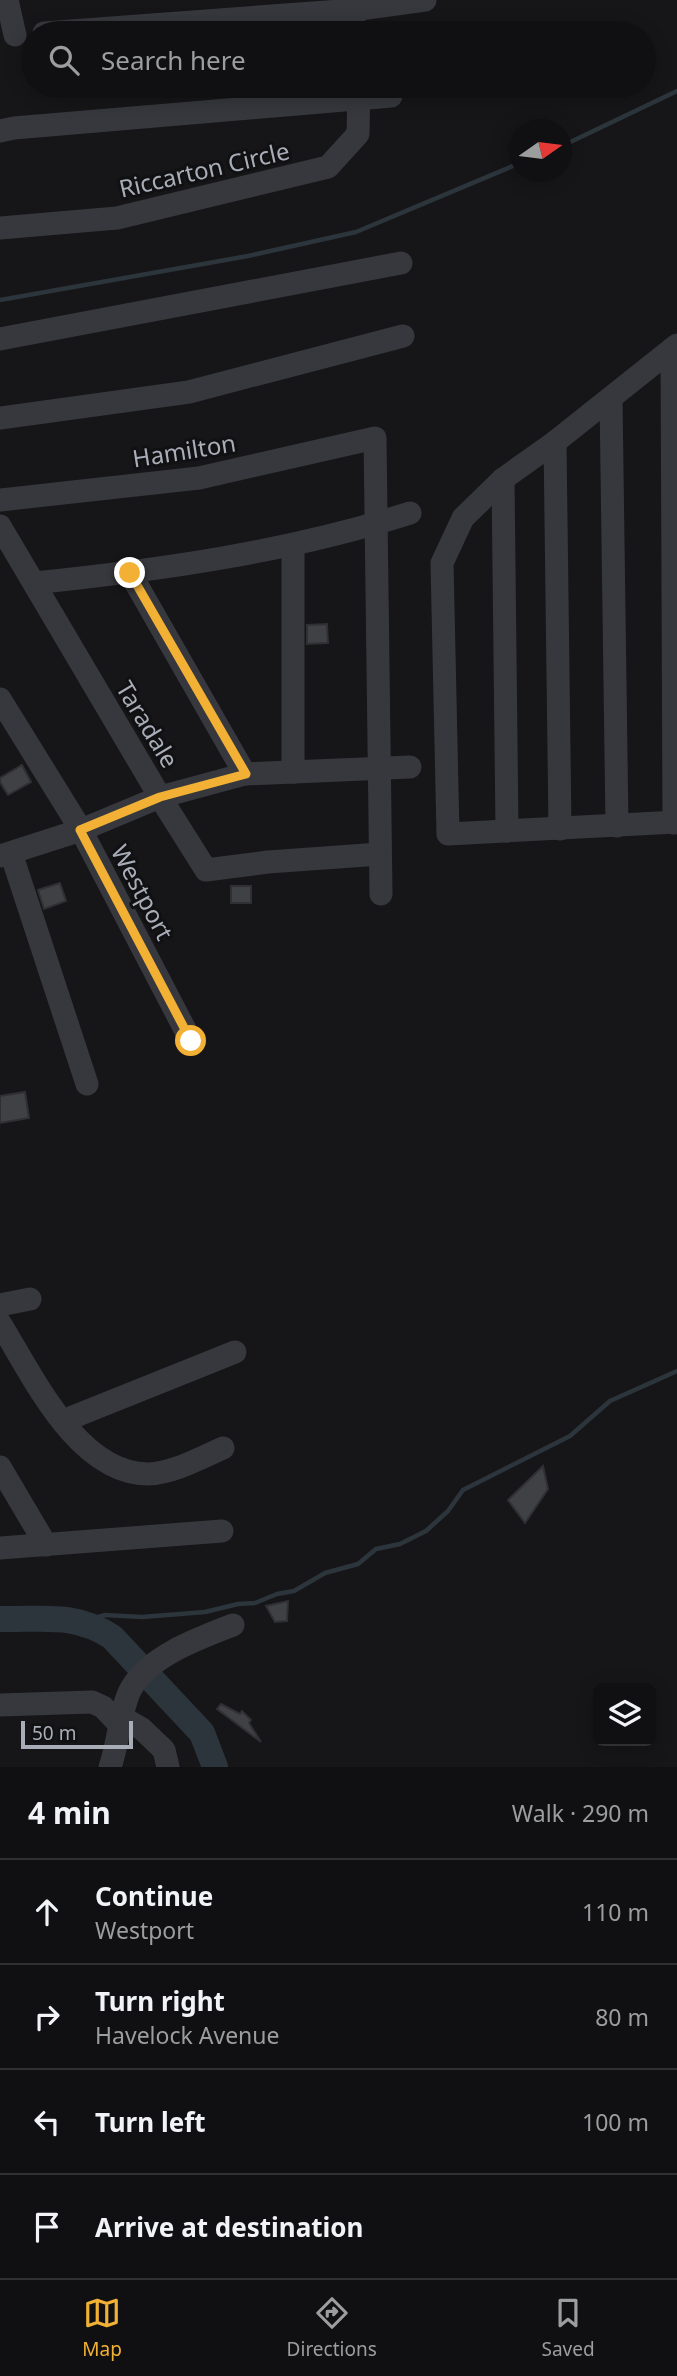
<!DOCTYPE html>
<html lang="en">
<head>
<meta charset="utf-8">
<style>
	body { margin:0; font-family:"Noto Sans",sans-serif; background:#1e1e20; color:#f1f3f6 }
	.controls { position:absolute; right:21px; bottom:21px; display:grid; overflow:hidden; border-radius:10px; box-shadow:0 4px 18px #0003 }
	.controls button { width:63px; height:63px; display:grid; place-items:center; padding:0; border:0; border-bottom:2px solid #303032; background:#101012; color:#f1f3f6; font:35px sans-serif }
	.compass { position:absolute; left:509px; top:119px; width:63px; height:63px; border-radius:50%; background:#101012; box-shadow:0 4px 18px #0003; rotate:76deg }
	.scale { position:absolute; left:21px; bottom:18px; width:112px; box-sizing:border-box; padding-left:7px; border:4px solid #a8adb8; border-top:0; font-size:19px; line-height:24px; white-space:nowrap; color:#a8adb8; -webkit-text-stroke:5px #111113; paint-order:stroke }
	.stop { position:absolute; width:21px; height:21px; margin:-16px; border:5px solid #f2b134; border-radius:50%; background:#fff }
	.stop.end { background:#f2b134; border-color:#fff; box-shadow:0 2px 7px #0008 }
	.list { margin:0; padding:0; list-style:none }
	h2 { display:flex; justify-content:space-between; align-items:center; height:91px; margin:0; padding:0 28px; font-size:30px }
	h2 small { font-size:23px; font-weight:400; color:#9c9d9f }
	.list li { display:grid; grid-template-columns:46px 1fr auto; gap:21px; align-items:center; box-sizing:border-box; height:105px; padding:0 28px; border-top:2px solid #303032 }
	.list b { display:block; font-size:26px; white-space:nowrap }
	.list p { margin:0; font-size:23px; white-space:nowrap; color:#9c9d9f }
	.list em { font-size:23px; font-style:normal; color:#9c9d9f }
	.icon { flex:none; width:38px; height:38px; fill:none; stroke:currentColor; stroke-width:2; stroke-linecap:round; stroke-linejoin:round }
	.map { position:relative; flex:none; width:677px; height:1767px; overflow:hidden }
	.search { position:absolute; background:#101012; box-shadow:0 4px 18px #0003; left:21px; right:21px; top:21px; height:77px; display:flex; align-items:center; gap:18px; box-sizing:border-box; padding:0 24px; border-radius:38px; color:#9c9d9f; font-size:26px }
	.sheet { height:511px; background:#101012 }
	nav { display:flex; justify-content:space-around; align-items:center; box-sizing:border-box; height:98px; border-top:2px solid #303032; background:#101012; font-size:19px; color:#9c9d9f }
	nav a { display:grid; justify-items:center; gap:4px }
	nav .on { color:#f2b134 }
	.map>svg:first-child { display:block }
</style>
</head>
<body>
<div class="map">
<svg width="677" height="1767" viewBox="0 0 677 1767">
	<rect width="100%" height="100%" fill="#161618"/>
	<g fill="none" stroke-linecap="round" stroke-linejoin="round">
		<!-- stream -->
		<g stroke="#2c353c" stroke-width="4.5">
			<path d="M562 146 677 91"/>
			<path d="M0 300 248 256 356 232 520 163"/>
			<path d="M89 1625 95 1618 105 1615 142 1617 205 1612 238 1604 255 1603 277 1594 294 1591 325 1573 358 1564 376 1549 400 1544 426 1531 448 1511 463 1490 570 1436 610 1401 677 1371"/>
		</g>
		<!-- river -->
		<path stroke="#2c353c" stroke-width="26" d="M0 1619C42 1620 74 1612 112 1637L202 1733 215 1767"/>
	</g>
	<!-- building -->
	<g fill="#404145" stroke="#303034" stroke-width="2">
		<path d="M327 624 328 643 307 644V625Z"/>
		<path d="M22 765 31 782 8 795 0 782V778Z"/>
		<path d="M60 883 66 901 44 909 38 890Z"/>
		<rect x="231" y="886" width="20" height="17"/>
		<path d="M25 1092 29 1118 0 1123V1096Z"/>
		<path d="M543 1466 548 1489 525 1523 508 1500Z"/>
		<path d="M288 1601 287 1621 275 1622 266 1606Z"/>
		<path d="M221 1704 240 1714 242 1711 251 1720 249 1723 261 1742 217 1709Z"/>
	</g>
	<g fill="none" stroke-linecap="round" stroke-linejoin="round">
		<!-- minor -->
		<g stroke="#37383d" stroke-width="23">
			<path d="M7 0 15 35"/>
			<path d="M351 0 355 33"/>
			<path d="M44 33 353 10 425 0"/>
			<path d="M0 131 14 128 391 96"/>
			<path d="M0 228 117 218 328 167 358 134 359 86"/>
			<path d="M0 339 401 263"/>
			<path d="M677 345 555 442 503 479 463 518 442 563 448 834 677 822"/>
			<path d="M672 349 674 823"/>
			<path d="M611 398 617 826"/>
			<path d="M0 418 189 392 403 336"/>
			<path d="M555 442 560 829"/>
			<path d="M503 479 507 831"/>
			<path d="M0 500 199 478 375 438 381 894"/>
			<path d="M0 526 160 797 206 870 268 862 380 854"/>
			<path d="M293 545V772"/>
			<path d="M130 573 245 774"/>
			<path d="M34 583C160 570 288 552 410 513"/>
			<path d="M0 699 81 830 191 1041"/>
			<path d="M11 853 87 1084"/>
			<path d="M0 856 81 830 160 797 245 774 410 767"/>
			<path d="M0 1305 30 1299"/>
			<path d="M0 1323C32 1374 77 1474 148 1474 174 1473 200 1458 223 1448"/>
			<path d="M63 1421 235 1352"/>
			<path d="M0 1467 46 1545"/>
			<path d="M0 1548 222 1531"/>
			<path d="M0 1705 92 1702 103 1707 121 1726"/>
			<path d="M123 1718 142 1729 164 1750 168 1767"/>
			<path d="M110 1767C118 1746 121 1704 132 1687 151 1655 200 1638 233 1625"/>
		</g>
	</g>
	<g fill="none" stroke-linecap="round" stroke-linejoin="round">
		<!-- route -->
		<path stroke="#f2b134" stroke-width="9" d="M130 573 246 774 160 797 80 830 191 1041"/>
	</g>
	<g text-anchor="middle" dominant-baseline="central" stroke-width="6" stroke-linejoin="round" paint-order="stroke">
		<!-- street labels -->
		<g font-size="24" fill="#a8adb8" stroke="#111113">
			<text transform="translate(204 169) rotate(-13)">Riccarton Circle</text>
			<text transform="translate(184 450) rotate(-9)">Hamilton</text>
			<text transform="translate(148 724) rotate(59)">Taradale</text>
			<text transform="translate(143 892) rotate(62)">Westport</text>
		</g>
	</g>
</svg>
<div class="controls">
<button><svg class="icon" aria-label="layers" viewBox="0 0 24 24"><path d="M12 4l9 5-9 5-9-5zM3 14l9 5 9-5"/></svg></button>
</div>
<svg class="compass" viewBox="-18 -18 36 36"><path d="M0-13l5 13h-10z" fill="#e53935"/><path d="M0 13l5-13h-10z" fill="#9c9d9f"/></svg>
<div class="scale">50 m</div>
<div class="stop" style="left:191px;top:1041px"></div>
<div class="stop end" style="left:130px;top:573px"></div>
<div class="search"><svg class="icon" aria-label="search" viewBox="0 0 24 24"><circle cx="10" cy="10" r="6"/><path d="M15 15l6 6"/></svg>Search here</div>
</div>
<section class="sheet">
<h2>4 min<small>Walk · 290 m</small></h2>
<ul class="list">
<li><svg class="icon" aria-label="ahead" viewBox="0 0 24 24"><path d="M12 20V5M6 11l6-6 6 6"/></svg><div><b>Continue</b><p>Westport</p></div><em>110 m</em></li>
<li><svg class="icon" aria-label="right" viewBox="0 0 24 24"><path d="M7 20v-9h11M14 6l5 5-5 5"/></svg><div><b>Turn right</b><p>Havelock Avenue</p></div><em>80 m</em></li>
<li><svg class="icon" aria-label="left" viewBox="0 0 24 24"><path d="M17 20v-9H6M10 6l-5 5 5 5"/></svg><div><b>Turn left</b></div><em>100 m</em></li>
<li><svg class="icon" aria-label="arrive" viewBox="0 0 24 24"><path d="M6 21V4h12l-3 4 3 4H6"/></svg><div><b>Arrive at destination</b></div></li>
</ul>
</section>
<nav>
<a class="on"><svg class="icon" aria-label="map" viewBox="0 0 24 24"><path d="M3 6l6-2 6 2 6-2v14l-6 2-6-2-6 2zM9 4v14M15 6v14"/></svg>Map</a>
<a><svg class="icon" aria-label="directions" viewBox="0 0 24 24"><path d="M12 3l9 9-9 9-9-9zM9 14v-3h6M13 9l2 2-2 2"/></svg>Directions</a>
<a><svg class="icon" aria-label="saved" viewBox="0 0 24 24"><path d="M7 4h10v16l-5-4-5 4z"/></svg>Saved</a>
</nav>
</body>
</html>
